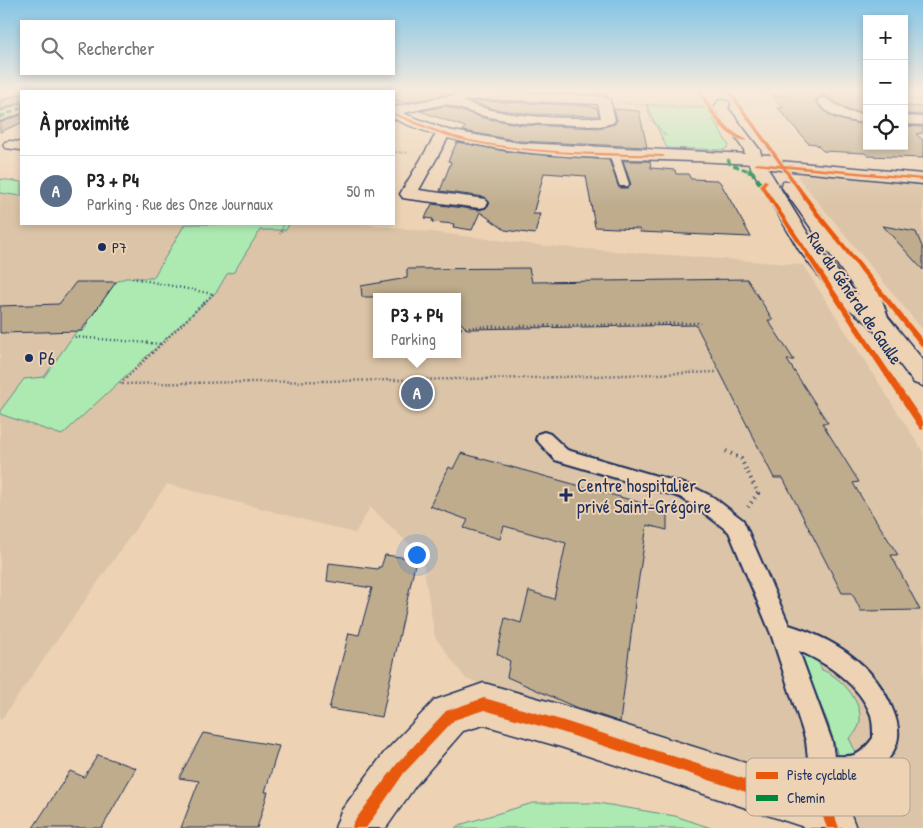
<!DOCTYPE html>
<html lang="fr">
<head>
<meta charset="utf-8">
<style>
	body { margin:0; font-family:"Patrick Hand",sans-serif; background:#f2f2f2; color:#222 }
	.controls { position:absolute; right:15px; top:15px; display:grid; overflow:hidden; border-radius:0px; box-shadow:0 2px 8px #0003 }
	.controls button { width:45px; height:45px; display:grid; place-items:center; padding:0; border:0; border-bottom:1px solid #e0e0e0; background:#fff; color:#222; font:25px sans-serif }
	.you { position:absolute; left:416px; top:554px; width:18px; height:18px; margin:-12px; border:4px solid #fff; border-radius:50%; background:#1a73e8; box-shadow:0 0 0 8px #1a73e833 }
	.badge { display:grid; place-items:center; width:32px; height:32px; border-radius:50%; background:#1b2f5e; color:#fff; font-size:16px; font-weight:700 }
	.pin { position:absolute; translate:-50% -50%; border:2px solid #fff; box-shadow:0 1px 5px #0006 }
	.popup { position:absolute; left:373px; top:293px; width:88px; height:65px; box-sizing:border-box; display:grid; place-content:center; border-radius:0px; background:#fff; filter:drop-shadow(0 1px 4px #0005); font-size:16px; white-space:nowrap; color:#767676 }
	.popup b { font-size:19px; color:#222 }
	.popup::after { content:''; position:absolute; left:50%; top:100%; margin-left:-10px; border:10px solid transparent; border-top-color:#fff }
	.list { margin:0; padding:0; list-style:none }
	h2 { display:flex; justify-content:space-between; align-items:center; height:65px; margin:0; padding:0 20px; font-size:21px }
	h2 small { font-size:16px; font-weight:400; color:#767676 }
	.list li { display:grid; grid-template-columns:32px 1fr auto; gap:15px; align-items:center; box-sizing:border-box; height:70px; padding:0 20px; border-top:1px solid #e0e0e0 }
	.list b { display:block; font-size:19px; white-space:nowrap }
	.list p { margin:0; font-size:16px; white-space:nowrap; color:#767676 }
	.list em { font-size:16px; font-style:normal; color:#767676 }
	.icon { flex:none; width:28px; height:28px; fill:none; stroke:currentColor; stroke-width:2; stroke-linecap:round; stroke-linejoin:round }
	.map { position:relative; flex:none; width:923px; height:828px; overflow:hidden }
	.search { position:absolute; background:#fff; box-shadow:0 2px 8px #0003; left:20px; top:20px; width:375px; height:55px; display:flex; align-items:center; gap:12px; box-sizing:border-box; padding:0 18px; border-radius:0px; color:#767676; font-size:19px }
	.panel { position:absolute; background:#fff; box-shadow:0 2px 8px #0003; left:20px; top:90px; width:375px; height:135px; border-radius:0px }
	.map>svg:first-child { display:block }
</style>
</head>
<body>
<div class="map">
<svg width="923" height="828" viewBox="0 0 923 828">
	<rect width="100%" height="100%" fill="#edd2b4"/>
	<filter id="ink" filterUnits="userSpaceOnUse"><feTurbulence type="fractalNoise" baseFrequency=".02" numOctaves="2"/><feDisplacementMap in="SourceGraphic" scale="10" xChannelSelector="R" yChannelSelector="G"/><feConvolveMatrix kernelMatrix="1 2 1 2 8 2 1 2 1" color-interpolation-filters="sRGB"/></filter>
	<g filter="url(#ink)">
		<!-- built -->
		<g fill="#dbc4a7" fill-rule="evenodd">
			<path d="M808 173 923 183V330L797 176Z"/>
			<path d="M0 179 21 181V224H365L545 246 803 265 923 452V828H851L839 807 466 679 435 637 422 556 370 507 355 533 167 484 0 721ZM377 297H457V354H377Z"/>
		</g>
		<!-- green -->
		<g fill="#adeab1" stroke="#648c88">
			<path d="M646 104 706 107 729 146 724 150 667 148Z"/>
			<path d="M0 179 21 182V196L0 193Z"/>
			<path d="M185 224H289L286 230H260L234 272 227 274 217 291 62 435 0 414V411L24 379 44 377 76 332 83 331 89 323H87L116 282 125 278H153Z"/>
			<path d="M814 653 822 670C846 678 877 719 849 738L858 757 838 756 828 723 799 654Z"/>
			<path d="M533 803H598L675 816 711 828H455L459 825Z"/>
		</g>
		<!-- building -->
		<g fill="#beac8d" stroke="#1b2f5e">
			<path d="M377 90H474L403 103 394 99V91Z"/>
			<path d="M783 90 867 91V113L849 110 824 95 815 101 821 108 832 117 845 121 867 125V146H904V126L923 127V133L916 134 923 140V158L868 156 865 153 823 151 816 144 808 143 778 108H783L772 95 789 96Z"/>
			<path d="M21 94V102L0 110V102Z"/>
			<path d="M482 101 589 106 597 108 599 116 530 114 495 109 471 102Z"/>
			<path d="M445 106 484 118 522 125 600 128 615 124 617 120 614 109 639 111 647 147 520 141 463 131 465 127 420 111Z"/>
			<path d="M904 106 923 107V115L904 114Z"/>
			<path d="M21 115V123L0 132V123Z"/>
			<path d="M457 142 509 152 609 160 620 188H628L631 185 623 161H650L651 168 675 170 676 174H688L691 179 717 180 720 182 751 237 640 232 639 229 595 227 586 176 544 173 533 214H540L535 234 505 230 480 212 472 230 453 227 454 224 432 222 433 219 425 218 432 204 479 210 486 208 490 203 485 197 440 191 451 162 448 161Z"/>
			<path d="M883 226 916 232 923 249V270Z"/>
			<path d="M529 268 532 282 747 279 773 320H768L794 360H787L828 423H822L859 482 853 483 860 495 898 555H891L920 610 861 611 852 593H842L783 478H774L696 325 467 329 457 319V297H362L361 286 407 278V269Z"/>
			<path d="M76 282H116L81 331 0 333V306L59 304Z"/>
			<path d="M461 453 667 510V530L647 525 635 603 620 722 575 707 507 677 510 661 497 654 505 618 521 623 529 591 554 599 566 543 504 526 500 539 464 528 468 520 430 506 449 467 453 469Z"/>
			<path d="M385 555 416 559 382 717 329 709 349 633 359 635 372 588 327 581 329 563 378 569V567H381Z"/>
			<path d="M203 733 279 746 265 792H268L257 828H181L199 781 179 778Z"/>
			<path d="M98 755 136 768 102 828H33L70 771 84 777Z"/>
		</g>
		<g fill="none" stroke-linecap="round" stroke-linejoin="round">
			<!-- service casing -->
			<g stroke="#1b2f5e" stroke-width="4">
				<g id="service">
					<path d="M614 151 619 154 629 184 628 186H620L619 184 609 154Z"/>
					<path d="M544 432 550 434 567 450 691 486 713 497 743 520 789 625C834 639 874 664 892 708 901 729 901 743 887 761 884 765 881 771 878 773 867 781 850 783 838 782L842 810 838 820 828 824 818 820 814 810 806 741 771 634 729 532 699 509 680 497 555 460 536 439 538 434ZM799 651C827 663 860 685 871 715 873 722 873 730 873 738 859 756 856 757 834 756L832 741Z"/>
				</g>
			</g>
			<!-- minor casing -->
			<g stroke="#1b2f5e" stroke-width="3">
				<g id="minor">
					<path d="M4 90H22L20 93 0 100V92Z"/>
					<path d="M482 91 604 96 610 100 615 120 613 123 600 126 522 123 484 116 445 104 394 115V107L449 96ZM482 99 598 104 601 118C555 118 504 118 462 101Z"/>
					<path d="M823 97 848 112 867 115V123C847 121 829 118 817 101Z"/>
					<path d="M21 104V113L0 121V112Z"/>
					<path d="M904 116 923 117V125L904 124Z"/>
					<path d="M443 130 448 131 450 134 419 190 485 199 488 203 485 207 479 208 409 199 403 198 400 194 436 134 438 131Z"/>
					<path d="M10 141 21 142V150L5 148 3 145 5 142Z"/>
					<path d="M757 159 923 174V184L751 167 749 164 751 161Z"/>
					<path d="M484 683 561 705 828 789 844 796 856 828H807L561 747 484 725 463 731 416 785 386 828H335L341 811 384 753 435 700Z"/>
				</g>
			</g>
			<!-- tertiary casing -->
			<g stroke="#1b2f5e" stroke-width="3">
				<g id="tertiary">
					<rect x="363" y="90" width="12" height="1"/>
					<path d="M394 110 448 130 520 143 770 155 776 157 778 160 776 163 770 165C723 162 676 160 629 159 548 156 468 152 394 119Z"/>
				</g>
			</g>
			<!-- secondary casing -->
			<g stroke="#1b2f5e" stroke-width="3">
				<path id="secondary" d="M723 100 728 101 730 104 728 108 760 150 762 159 814 243 854 291 859 295 781 186 783 182H795L878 289 888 317 923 360V386L914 383 869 324 838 301 799 250 746 159 744 150 714 108 718 101Z"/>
			</g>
			<!-- path-far2 -->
			<g stroke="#1b2f5e" stroke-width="2" stroke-dasharray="0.5 2" stroke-linecap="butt">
				<path d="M175 90 188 91"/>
				<path d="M699 90 704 98"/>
				<path d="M170 91 172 90"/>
				<path d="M904 98 923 99"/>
				<path d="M625 103 672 108H703"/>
				<path d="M647 106 651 119 666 136"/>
				<path d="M394 152 409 153"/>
				<path d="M280 234 284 224"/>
			</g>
			<!-- path-far1 -->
			<g stroke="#1b2f5e" stroke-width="2.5" stroke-dasharray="1 3" stroke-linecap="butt">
				<path d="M132 278 213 294"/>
				<path d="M213 294 120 384 531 378 718 372"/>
				<path d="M457 329 469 327 701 323"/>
				<path d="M75 337 162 344"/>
			</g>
			<!-- path -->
			<path stroke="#1b2f5e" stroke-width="4" stroke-dasharray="1 4.5" stroke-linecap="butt" d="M726 451 741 459 758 493 748 507"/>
			<!-- service -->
			<use href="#service" fill="#edd2b4" fill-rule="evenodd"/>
			<!-- minor -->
			<use href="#minor" fill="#edd2b4" fill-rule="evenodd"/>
			<!-- tertiary -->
			<use href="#tertiary" fill="#edd2b4" fill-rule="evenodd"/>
			<!-- secondary -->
			<use href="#secondary" fill="#edd2b4" fill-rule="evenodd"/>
			<!-- quiet-far1 -->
			<g stroke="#00873e" stroke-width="3" stroke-dasharray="6 3" stroke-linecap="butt">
				<path d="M21 90 29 91"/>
				<path d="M0 117 21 108"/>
				<path d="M728 159 730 164 752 172"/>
			</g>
			<!-- quiet -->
			<path stroke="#00873e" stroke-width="4.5" stroke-dasharray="8 4.5" stroke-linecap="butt" d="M748 171 752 172 762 186"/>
			<!-- cycleway casing -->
			<g stroke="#edd2b4" stroke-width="3">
				<g id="cycleway">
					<path d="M697 90H701C713 111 724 129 746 139V141C723 138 708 109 697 90Z"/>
					<path d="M726 90H730L784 165 923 178V180L786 168 820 214 923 340V346H921L816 216 782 168 755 165V164L757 163 780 165Z"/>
					<path d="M394 113C416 121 436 131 458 137 524 154 595 152 663 155L665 156 663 157C595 155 525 155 458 139 436 133 415 124 394 115Z"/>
					<path d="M764 180 768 181 764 186 923 421V430L920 429 760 186Z"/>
					<path d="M484 698 561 720 828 806 832 808 839 828H827L823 817 561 732 484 710 454 720 404 773 366 828H352L353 823 396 765 446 711Z"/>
				</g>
			</g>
			<!-- cycleway -->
			<use href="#cycleway" fill="#e8590c" fill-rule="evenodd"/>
		</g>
	</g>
	<!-- sky -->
	<linearGradient id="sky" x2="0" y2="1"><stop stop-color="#83c4e6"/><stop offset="0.44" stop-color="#f7ebdd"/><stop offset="1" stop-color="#f7ebdd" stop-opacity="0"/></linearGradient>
	<rect width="923" height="206" fill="url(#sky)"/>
	<!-- markers -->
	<g fill="#1b2f5e" stroke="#edd2b4" stroke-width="2">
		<circle cx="102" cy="247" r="5"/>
		<circle cx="29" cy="358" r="5"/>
		<path d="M563.5 487.5h5v5h5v5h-5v5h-5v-5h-5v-5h5z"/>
	</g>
	<g text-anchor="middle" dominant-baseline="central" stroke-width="4" stroke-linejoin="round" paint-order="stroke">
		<!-- far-poi labels -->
		<g font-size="15" fill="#1b2f5e" stroke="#edd2b4" text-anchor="start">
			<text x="112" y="247">P7</text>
		</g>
		<!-- street labels -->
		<g font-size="18" fill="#1b2f5e" stroke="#edd2b4">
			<text transform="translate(855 298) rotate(56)">Rue du Général de Gaulle</text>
		</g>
		<!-- poi labels -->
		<g font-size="18" fill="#1b2f5e" stroke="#edd2b4" text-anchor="start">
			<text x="39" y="358">P6</text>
			<text x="577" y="485">Centre hospitalier<tspan x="577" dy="21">privé Saint-Grégoire</tspan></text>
		</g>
	</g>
	<!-- legend -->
	<rect x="746" y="758" width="164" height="58" rx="8" fill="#edd2b4" stroke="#aea19a" stroke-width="1"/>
	<rect x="756" y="772" width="22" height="7" fill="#e8590c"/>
	<rect x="756" y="795" width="22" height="6" fill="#00873e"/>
	<g font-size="14" fill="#1b2f5e">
		<text x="787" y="780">Piste cyclable</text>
		<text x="787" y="803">Chemin</text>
	</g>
</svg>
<div class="controls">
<button>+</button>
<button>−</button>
<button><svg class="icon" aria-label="locate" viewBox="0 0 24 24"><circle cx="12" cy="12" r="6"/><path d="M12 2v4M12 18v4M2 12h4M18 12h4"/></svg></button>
</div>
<div class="you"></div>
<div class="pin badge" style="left:417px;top:393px;background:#5c6f8a">A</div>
<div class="popup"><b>P3 + P4</b>Parking</div>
<div class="search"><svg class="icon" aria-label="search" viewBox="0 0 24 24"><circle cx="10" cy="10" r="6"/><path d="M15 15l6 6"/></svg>Rechercher</div>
<section class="panel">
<h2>À proximité<small></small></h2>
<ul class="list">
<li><span class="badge" style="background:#5c6f8a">A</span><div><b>P3 + P4</b><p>Parking · Rue des Onze Journaux</p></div><em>50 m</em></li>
</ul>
</section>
</div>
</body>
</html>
